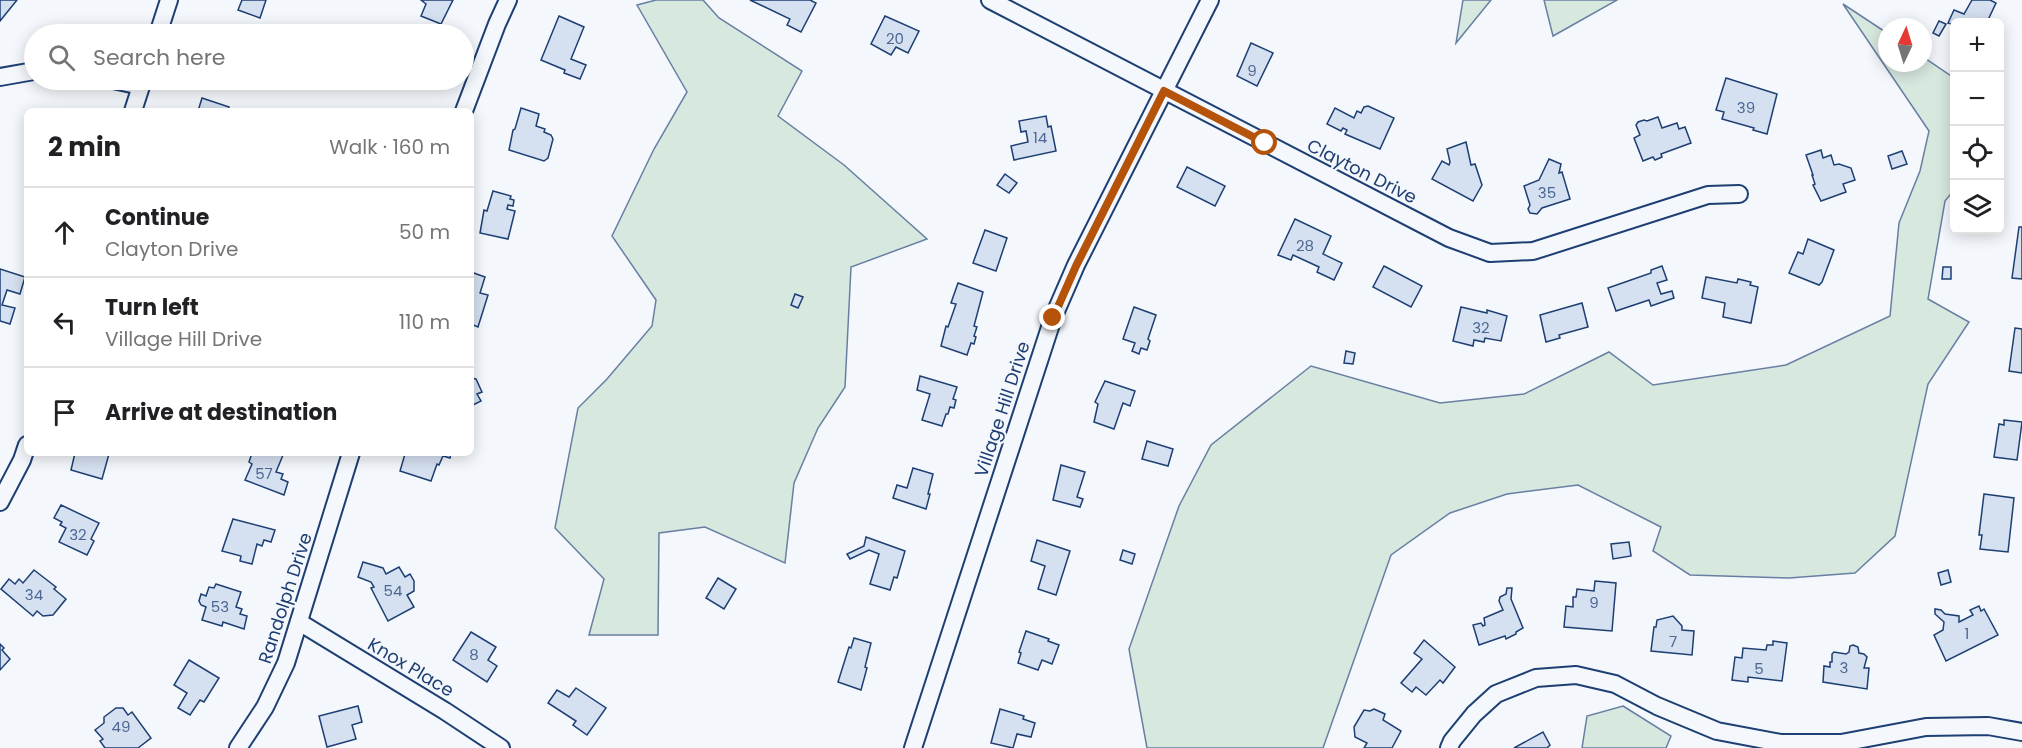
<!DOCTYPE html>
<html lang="en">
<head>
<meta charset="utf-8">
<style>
	body { margin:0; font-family:Poppins,sans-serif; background:#f6f6f6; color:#202124 }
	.controls { position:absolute; right:18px; top:18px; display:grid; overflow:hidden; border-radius:9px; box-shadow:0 3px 15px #0003 }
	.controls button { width:54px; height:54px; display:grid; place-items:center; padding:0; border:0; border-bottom:2px solid #e0e0e0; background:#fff; color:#202124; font:30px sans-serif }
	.compass { position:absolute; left:1878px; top:18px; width:54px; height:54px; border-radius:50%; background:#fff; box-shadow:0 3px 15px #0003; rotate:4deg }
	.stop { position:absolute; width:18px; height:18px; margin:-14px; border:4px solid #b45309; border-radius:50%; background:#fff }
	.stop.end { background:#b45309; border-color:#fff; box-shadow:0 2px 6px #0008 }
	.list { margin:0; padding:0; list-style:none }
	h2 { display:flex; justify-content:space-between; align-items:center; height:78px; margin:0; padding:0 24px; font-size:26px }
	h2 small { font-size:20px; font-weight:400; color:#757577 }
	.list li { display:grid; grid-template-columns:39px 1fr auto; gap:18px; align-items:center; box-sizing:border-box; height:90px; padding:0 24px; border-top:2px solid #e0e0e0 }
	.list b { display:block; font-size:22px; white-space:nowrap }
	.list p { margin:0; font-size:20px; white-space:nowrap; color:#757577 }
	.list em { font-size:20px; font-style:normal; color:#757577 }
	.icon { flex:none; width:33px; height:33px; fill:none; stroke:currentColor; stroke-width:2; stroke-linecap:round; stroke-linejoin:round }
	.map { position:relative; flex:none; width:2022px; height:748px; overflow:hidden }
	.search { position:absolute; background:#fff; box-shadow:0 3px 15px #0003; left:24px; top:24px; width:450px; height:66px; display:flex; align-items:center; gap:15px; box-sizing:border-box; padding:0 21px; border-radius:33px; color:#757577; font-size:22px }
	.panel { position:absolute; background:#fff; box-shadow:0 3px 15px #0003; left:24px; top:108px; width:450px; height:348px; border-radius:9px }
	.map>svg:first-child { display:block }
</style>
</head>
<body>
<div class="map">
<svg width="2022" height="748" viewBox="0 0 2022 748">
	<rect width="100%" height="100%" fill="#f4f7fb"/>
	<!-- green -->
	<g fill="#d7e8df" stroke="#687fa3" stroke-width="1.5">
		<path d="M656 0H703L719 18 802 71 778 116 844 165 927 239 851 267 845 387 818 428 794 483 785 563 705 527 659 533 658 635H589L604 579 555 528 578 408 607 379 652 326 656 300 612 236 654 149 687 92 637 5Z"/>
		<path d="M1463 0H1491L1456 43Z"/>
		<path d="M1544 0H1617L1553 36Z"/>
		<path d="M1843 4 1887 33V63H1923V57L1954 78V190L1945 201 1928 299 1969 322 1928 384 1895 536 1855 573 1789 578 1690 575 1653 551 1661 527 1578 485 1507 494 1450 513 1391 555 1323 748H1147L1129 649 1179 506 1211 445 1311 366 1440 403 1524 394 1609 352 1653 385 1786 365 1890 316 1899 223 1920 171 1929 131Z"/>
		<path d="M1623 706 1671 736 1666 748H1582L1587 716Z"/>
	</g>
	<!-- building -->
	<g fill="#d5e0f0" stroke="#1d3f73" stroke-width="1.5">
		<path d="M0 0H17L0 21Z"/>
		<path d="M242 0H266L260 18 238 10Z"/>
		<path d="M421 0H453L441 24 421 16 426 4Z"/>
		<path d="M750 0H810L816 3 801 32 787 25 790 19Z"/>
		<path d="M1972 0H1990L1996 3 1987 22H1954V25L1948 23 1954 10 1964 14Z"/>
		<path d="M559 16 584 27 571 59 586 65 580 79 564 73 565 70 541 60Z"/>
		<path d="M885 16 919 31 908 53 896 47 891 55 871 44Z"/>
		<path d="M1939 21 1946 24 1939 36 1933 33Z"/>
		<path d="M1251 43 1273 53 1257 86 1237 76Z"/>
		<path d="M1726 78 1777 94 1767 134 1753 130 1754 128 1722 119 1724 112 1716 110Z"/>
		<path d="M202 98 229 107 228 111H198Z"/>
		<path d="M1368 106 1394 118 1380 149 1345 134 1347 130 1343 128 1341 131 1327 124 1335 108 1354 118 1357 111 1361 113 1364 107Z"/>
		<path d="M521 108 539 114 536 126 545 129 544 132 551 135 553 139 548 158 544 161 509 150 513 130 515 129Z"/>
		<path d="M1046 116 1048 127 1051 126 1056 151 1014 160 1011 146 1028 142 1026 131 1021 132 1019 121Z"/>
		<path d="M1658 117 1662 128 1677 123 1679 129 1685 127 1691 143 1661 154 1662 157 1655 160 1653 157 1643 161 1634 138 1640 135 1636 125 1638 122 1644 120 1647 121Z"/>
		<path d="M1466 142 1471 165 1475 164 1482 185 1473 201 1432 179 1442 161 1449 165 1450 162 1447 149Z"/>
		<path d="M1821 150 1823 158 1831 155 1834 165 1839 164 1851 168 1855 180 1843 184 1846 192 1821 201 1813 185 1815 184 1812 175H1813L1806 155Z"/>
		<path d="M1902 151 1907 164 1892 169 1888 156Z"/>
		<path d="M1549 159 1561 164 1559 173 1562 172 1570 199 1542 208 1537 214 1530 213 1528 209 1530 205 1524 186 1539 180Z"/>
		<path d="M1187 167 1225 186 1215 206 1177 187Z"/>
		<path d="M1005 174 1017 183 1009 193 997 185Z"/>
		<path d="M493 191 511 196 510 199 514 200 513 206 508 205 507 209 515 211 508 239 480 233 484 210 487 211Z"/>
		<path d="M1295 219 1331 236 1323 254 1342 263 1334 280 1317 272 1319 267 1293 255 1291 260 1278 255Z"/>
		<path d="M2019 227H2022V279L2012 278Z"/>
		<path d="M985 230 1007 238 996 271 973 263Z"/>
		<path d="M1808 239 1834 250 1822 282 1819 285 1789 273 1798 252 1803 254Z"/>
		<path d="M1384 266 1422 286 1411 307 1373 287Z"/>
		<path d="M1662 266 1667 280 1657 283 1661 294 1672 291 1674 298 1651 306 1649 300 1616 311 1608 288 1651 273V270Z"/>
		<path d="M1943 267H1951V279H1942Z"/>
		<path d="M0 269 25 277 20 294 7 290 2 305 15 308 10 324 0 321Z"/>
		<path d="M471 272 485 277 480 293 488 295 478 327 471 324Z"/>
		<path d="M1706 277 1737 283 1738 279 1751 282 1750 285 1758 287 1751 323 1723 317 1725 303 1702 298Z"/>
		<path d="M958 283 983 292 974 326 977 327 974 336 976 337 974 344 971 343 967 355 941 346 946 326 948 327 956 304 951 303Z"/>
		<path d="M795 294 803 297 798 308 791 305Z"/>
		<path d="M1582 303 1588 327 1559 335 1560 338 1546 342 1540 315Z"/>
		<path d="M1134 307 1156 315 1148 339 1150 341 1147 350 1141 348 1139 354 1132 351 1135 343 1123 339Z"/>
		<path d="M1461 307 1487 313V310L1507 316 1501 341 1485 338 1484 342 1474 340 1473 346 1453 341Z"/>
		<path d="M2015 328 2022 329V373L2009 371Z"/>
		<path d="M1346 351 1355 353 1353 364 1344 363Z"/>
		<path d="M920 376 957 387 953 399 956 400 954 408 950 407 948 414H946L942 426 922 420 930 394 917 390Z"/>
		<path d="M471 378 476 379 482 392 477 394 481 401 473 405 471 402Z"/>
		<path d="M1105 381 1135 391 1130 406 1123 403 1114 429 1094 422 1098 404 1095 402Z"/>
		<path d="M2004 420 2022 422 2017 460 1994 457 1999 424 2004 425Z"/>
		<path d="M1147 441 1173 449 1168 466 1142 459Z"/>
		<path d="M75 453 109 454 102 479 71 470Z"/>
		<path d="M252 453H277L283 455 276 472 283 474 281 479 288 482 284 495 245 480 252 464 249 462Z"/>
		<path d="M410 453H451L450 458 443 456 439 465 437 464 431 481 400 471 405 454 409 455Z"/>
		<path d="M1061 465 1085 472 1077 497 1083 499 1080 507 1053 500Z"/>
		<path d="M913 468 933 474 928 494H930L926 509 893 498 897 485 907 488Z"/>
		<path d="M1984 494 2014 498 2008 552 1980 549 1982 535H1979Z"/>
		<path d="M61 505 99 523 91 539 94 541 87 555 59 542 66 528 60 525 62 522 54 518Z"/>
		<path d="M233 519 275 530 271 542 264 540 262 546 257 544 252 564 240 561 241 556 222 551Z"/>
		<path d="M866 537 905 551 897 578 894 577 890 590 870 584 879 554 869 550 850 559 847 554 864 546Z"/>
		<path d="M1037 540 1070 551 1056 595 1038 589 1045 566 1031 561Z"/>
		<path d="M1629 542 1631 556 1613 559 1611 544Z"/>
		<path d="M1123 550 1135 554 1132 564 1120 560Z"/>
		<path d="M363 562 383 568 386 574 399 567 405 577 410 574 414 581V591L407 595 414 607 388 621 371 588 374 587 371 582 358 577Z"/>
		<path d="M34 570 56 587 54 589 66 599 53 615 43 616 37 611 33 616 1 589 9 579 15 584 19 579 23 583Z"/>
		<path d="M1948 570 1951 582 1941 585 1938 573Z"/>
		<path d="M718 578 736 589 724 609 706 598Z"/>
		<path d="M1595 581 1616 583 1612 631 1564 627 1566 606 1573 607V597H1576L1577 589 1594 591Z"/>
		<path d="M216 584 241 592 236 607 242 609 240 614 247 616 244 629 223 622 222 626 202 620 206 607 201 605 199 601 201 594 206 596 209 587 214 588Z"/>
		<path d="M1507 588H1512L1511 599 1523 628 1516 632V634L1506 639 1505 636 1479 645 1473 625 1481 623 1483 626 1485 625 1484 618 1503 610 1499 601 1500 597 1506 594Z"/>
		<path d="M1979 606 1981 611 1984 609 1998 635 1946 661 1934 635 1943 630 1944 622 1935 614V609L1941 610 1945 614 1959 616V622L1973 615 1970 610Z"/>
		<path d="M1673 616 1682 626V630L1694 631 1692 655 1651 651 1654 627H1656L1657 620Z"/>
		<path d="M1026 631 1049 639 1048 641 1059 645 1052 664 1042 660 1038 670 1018 663 1021 653 1019 652Z"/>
		<path d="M471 632 496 647 488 660 497 666 487 682 453 660Z"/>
		<path d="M854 638 871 643 865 667 867 668 861 690 838 682 849 647 851 648Z"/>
		<path d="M1424 640 1455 667 1443 683 1440 680 1426 695 1416 687 1412 692 1401 683 1422 659 1414 653Z"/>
		<path d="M1773 641 1787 643 1782 681 1748 677V682L1732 680 1735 657 1742 658 1743 648 1766 650 1767 645H1773Z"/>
		<path d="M0 644 4 648 2 650 10 659 0 670Z"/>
		<path d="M1853 645 1858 647 1859 653 1864 654 1867 657 1864 668H1869L1867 689 1823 682 1824 666 1830 667V662H1832V654L1834 652 1846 654 1849 652 1850 646Z"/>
		<path d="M189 660 219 678 204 702 200 700 190 715 178 708 187 693 174 685Z"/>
		<path d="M576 688 606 708 587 735 573 725 576 721 548 703 557 690 569 697Z"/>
		<path d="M358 706 362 722 352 725 356 739 327 747 319 716Z"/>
		<path d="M116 708H123L128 715 132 712 151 738 138 748H105L100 741 103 739 95 730 104 723V717Z"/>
		<path d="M1000 709 1024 716 1023 719 1035 723 1031 737 1017 734 1013 748 991 743Z"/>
		<path d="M1374 709 1385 714 1383 720 1401 731 1392 748H1364L1367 743 1355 737 1354 727 1364 710 1370 711Z"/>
		<path d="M1543 732 1550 745 1547 748H1514Z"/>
	</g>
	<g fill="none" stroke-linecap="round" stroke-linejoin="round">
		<!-- minor casing -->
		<g stroke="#1d3f73" stroke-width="20">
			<g id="minor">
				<path d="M990 0 1449 238 1490 253 1533 251 1708 195 1739 194"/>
				<path d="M158 34 169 0"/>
				<path d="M0 77 34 71"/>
				<path d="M113 80 141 86"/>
				<path d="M133 111 143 80"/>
				<path d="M464 111 497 24 508 0"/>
				<path d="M0 502 22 460 27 445"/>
				<path d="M299 622 445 711 501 748"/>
				<path d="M238 748 265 707 286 663 351 453"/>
				<path d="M913 748 1053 318 1076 265 1210 0"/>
				<path d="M1449 748 1452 741 1474 714 1496 694 1536 678 1576 675 1615 684 1657 706 1717 731 1781 743H1841L1926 727 1988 726 2022 732"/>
			</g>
		</g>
		<!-- minor -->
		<use href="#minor" stroke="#f4f7fb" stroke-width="16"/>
	</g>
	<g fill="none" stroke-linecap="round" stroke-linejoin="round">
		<!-- route -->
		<path stroke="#b45309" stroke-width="8" d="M1053 318 1076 266 1164 91 1265 143"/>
	</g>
	<g text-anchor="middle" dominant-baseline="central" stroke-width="4.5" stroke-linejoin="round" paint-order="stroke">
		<!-- number labels -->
		<g font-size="15" fill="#4b6792">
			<text x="895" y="38">20</text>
			<text x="1252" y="70">9</text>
			<text x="1746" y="107">39</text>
			<text x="1040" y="137">14</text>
			<text x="1547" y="192">35</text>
			<text x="1305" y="245">28</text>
			<text x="1481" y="327">32</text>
			<text x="264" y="473">57</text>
			<text x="78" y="534">32</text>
			<text x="393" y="590">54</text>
			<text x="34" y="594">34</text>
			<text x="1594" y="602">9</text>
			<text x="220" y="606">53</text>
			<text x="1967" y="633">1</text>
			<text x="1673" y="641">7</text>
			<text x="474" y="654">8</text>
			<text x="1844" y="667">3</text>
			<text x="1759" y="668">5</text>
			<text x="121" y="726">49</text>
		</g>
		<!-- street labels -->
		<g font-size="18" fill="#1d3f73" stroke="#f4f7fb">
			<text transform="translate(1362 171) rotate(27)">Clayton Drive</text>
			<text transform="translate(1002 409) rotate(-72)">Village Hill Drive</text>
			<text transform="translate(285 598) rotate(-72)">Randolph Drive</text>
			<text transform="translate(411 667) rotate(31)">Knox Place</text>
		</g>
	</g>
</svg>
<div class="controls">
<button>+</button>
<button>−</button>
<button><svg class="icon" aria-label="locate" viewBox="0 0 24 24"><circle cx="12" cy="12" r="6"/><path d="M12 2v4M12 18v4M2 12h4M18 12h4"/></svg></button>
<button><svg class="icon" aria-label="layers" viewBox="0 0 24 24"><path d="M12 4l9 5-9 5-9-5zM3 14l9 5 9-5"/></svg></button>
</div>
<svg class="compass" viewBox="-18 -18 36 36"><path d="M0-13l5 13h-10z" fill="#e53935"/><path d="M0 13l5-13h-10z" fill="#757577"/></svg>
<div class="stop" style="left:1265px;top:143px"></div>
<div class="stop end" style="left:1053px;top:318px"></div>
<div class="search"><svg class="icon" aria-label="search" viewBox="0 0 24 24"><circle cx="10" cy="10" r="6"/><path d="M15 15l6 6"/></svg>Search here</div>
<section class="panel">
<h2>2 min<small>Walk · 160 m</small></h2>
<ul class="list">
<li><svg class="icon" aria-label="ahead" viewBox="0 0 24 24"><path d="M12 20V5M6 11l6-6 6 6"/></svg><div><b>Continue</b><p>Clayton Drive</p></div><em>50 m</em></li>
<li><svg class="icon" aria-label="left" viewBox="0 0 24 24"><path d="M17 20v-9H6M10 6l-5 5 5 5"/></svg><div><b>Turn left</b><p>Village Hill Drive</p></div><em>110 m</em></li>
<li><svg class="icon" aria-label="arrive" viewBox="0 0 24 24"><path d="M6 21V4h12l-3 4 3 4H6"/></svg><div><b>Arrive at destination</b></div></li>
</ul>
</section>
</div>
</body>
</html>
